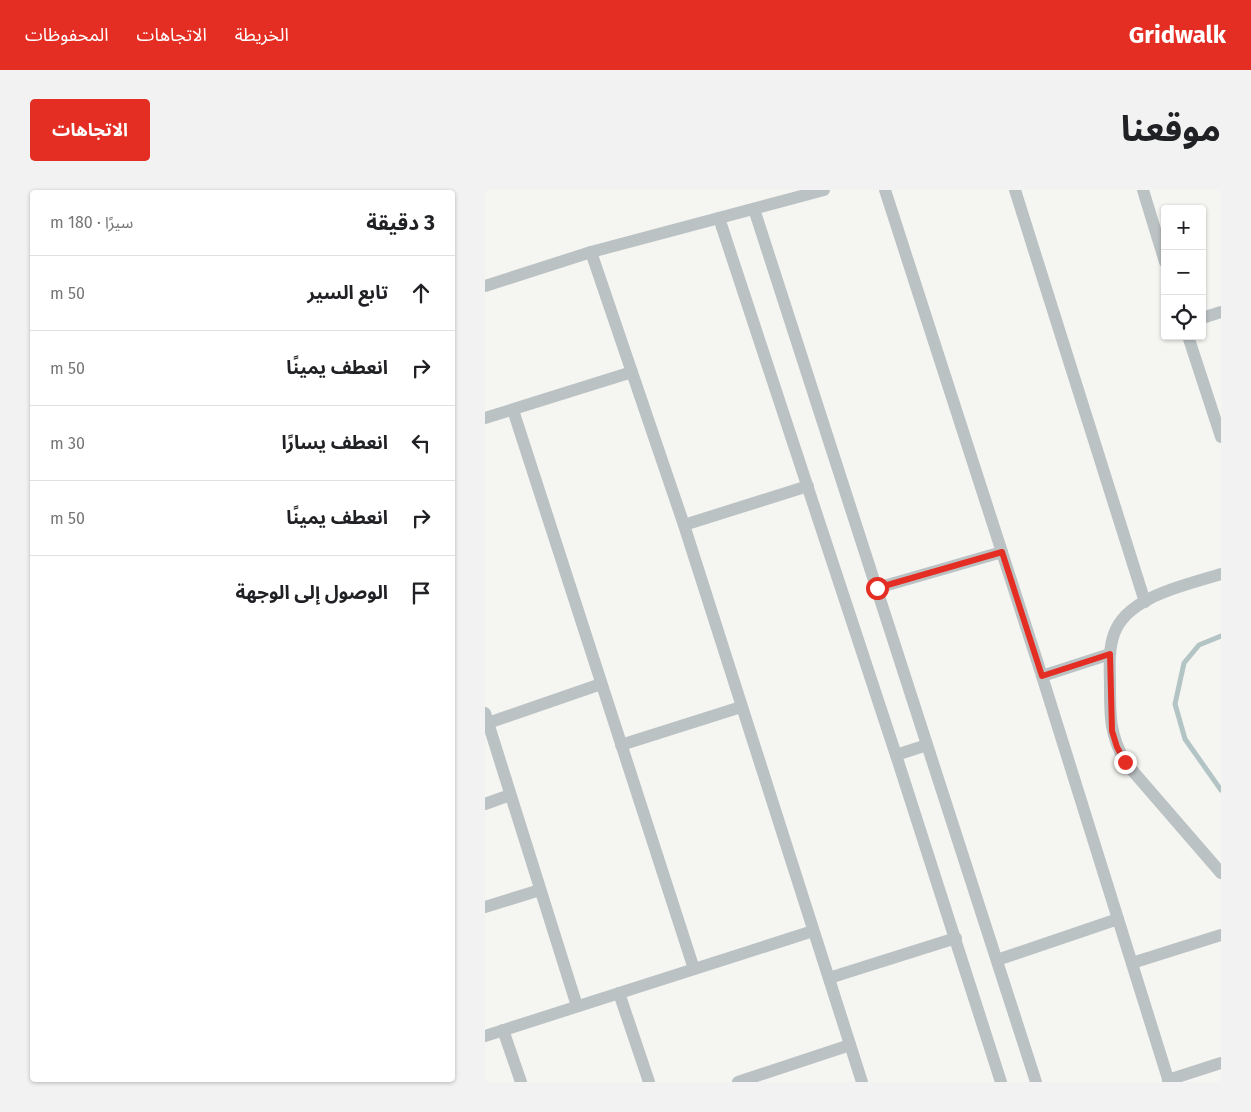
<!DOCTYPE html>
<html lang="ar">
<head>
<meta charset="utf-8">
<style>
	body { margin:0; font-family:"Fira Sans","Noto Sans Arabic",sans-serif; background:#f2f2f2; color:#202124; direction:rtl }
	.controls { position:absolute; right:15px; top:15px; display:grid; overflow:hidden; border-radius:5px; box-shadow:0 1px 4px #0004 }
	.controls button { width:45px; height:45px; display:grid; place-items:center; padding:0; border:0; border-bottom:1px solid #e0e0e0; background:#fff; color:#202124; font:25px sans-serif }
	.stop { position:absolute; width:15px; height:15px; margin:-11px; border:4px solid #e42e23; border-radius:50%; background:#fff }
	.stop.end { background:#e42e23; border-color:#fff; box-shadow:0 1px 5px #0008 }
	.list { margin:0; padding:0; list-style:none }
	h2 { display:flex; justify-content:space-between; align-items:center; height:65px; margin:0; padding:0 20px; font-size:21px }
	h2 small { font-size:16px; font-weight:400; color:#757577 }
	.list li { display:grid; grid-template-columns:32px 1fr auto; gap:15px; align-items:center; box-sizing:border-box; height:75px; padding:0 20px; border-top:1px solid #e0e0e0 }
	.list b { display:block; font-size:19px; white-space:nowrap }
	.list em { font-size:16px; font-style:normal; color:#757577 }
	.icon { flex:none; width:28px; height:28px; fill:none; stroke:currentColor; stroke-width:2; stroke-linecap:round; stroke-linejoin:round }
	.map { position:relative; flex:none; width:736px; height:892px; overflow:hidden; direction:ltr; border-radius:5px }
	header { display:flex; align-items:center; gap:30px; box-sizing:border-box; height:70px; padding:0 25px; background:#e42e23; color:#fff }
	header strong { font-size:24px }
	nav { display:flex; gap:28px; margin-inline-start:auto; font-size:18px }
	.intro { display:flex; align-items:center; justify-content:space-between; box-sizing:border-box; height:120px; padding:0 30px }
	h1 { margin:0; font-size:35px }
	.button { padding:12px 22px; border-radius:5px; background:#e42e23; color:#fff; font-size:18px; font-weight:700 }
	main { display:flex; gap:30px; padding:0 30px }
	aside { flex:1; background:#fff; border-radius:5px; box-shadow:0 1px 4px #0004 }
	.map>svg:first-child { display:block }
</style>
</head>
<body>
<header>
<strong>Gridwalk</strong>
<nav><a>الخريطة</a><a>الاتجاهات</a><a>المحفوظات</a></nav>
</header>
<div class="intro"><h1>موقعنا</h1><a class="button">الاتجاهات</a></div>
<main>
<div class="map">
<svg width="736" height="892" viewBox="0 0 736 892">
	<rect width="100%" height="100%" fill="#f5f5f2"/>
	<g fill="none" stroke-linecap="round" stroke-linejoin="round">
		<!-- stream -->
		<path stroke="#b3c4c5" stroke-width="5" d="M736 446 714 455 699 473 690 514 700 549 736 600"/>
		<!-- street -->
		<g stroke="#bbc2c4" stroke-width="12">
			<path d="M400 0 557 486 684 892"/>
			<path d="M530 0 660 412"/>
			<path d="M658 0 680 72"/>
			<path d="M269 19 551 892"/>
			<path d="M234 28 411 565 516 892"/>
			<path d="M106 62 199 335 377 892"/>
			<path d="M0 96 106 62 339 0"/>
			<path d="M717 128 736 122"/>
			<path d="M703 146 736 247"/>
			<path d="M28 220 209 779"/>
			<path d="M0 228 147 182"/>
			<path d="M199 335 323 296"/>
			<path d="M736 384C702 395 642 406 629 444 623 461 625 480 625 497 625 528 625 544 640 572L736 683"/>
			<path d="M392 398 517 362"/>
			<path d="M557 486 625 464"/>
			<path d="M0 523 92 816"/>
			<path d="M3 533 116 494"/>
			<path d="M136 555 256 517"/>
			<path d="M411 565 442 555"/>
			<path d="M0 614 25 605"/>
			<path d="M0 717 55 700"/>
			<path d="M512 770 633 729"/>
			<path d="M647 773 736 745"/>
			<path d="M344 788 471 748"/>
			<path d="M134 803 164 892"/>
			<path d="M18 840 36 892"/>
			<path d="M0 846 328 741"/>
			<path d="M683 890 736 873"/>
			<path d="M253 892 365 855"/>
		</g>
	</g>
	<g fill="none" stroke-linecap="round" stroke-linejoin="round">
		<!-- route -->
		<path stroke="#e42e23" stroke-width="6" d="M392 398 517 362 557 486 625 464 627 541 632 557 640 572"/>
	</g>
</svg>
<div class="controls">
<button>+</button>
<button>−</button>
<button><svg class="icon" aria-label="locate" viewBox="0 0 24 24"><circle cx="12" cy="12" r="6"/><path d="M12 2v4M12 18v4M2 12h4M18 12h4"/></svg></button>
</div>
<div class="stop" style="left:392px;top:398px"></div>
<div class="stop end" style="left:640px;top:572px"></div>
</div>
<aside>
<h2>3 دقيقة<small>سيرًا · 180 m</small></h2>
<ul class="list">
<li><svg class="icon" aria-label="ahead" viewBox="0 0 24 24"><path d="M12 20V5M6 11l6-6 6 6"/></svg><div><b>تابع السير</b></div><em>50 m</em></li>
<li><svg class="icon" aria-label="right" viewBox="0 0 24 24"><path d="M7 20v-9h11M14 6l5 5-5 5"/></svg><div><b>انعطف يمينًا</b></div><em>50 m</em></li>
<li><svg class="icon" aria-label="left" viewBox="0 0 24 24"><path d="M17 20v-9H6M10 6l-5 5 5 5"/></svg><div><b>انعطف يسارًا</b></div><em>30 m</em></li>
<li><svg class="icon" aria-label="right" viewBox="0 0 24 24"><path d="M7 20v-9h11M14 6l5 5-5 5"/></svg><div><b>انعطف يمينًا</b></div><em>50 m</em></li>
<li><svg class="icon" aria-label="arrive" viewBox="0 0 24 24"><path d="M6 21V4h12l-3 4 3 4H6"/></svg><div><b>الوصول إلى الوجهة</b></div></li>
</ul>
</aside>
</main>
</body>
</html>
